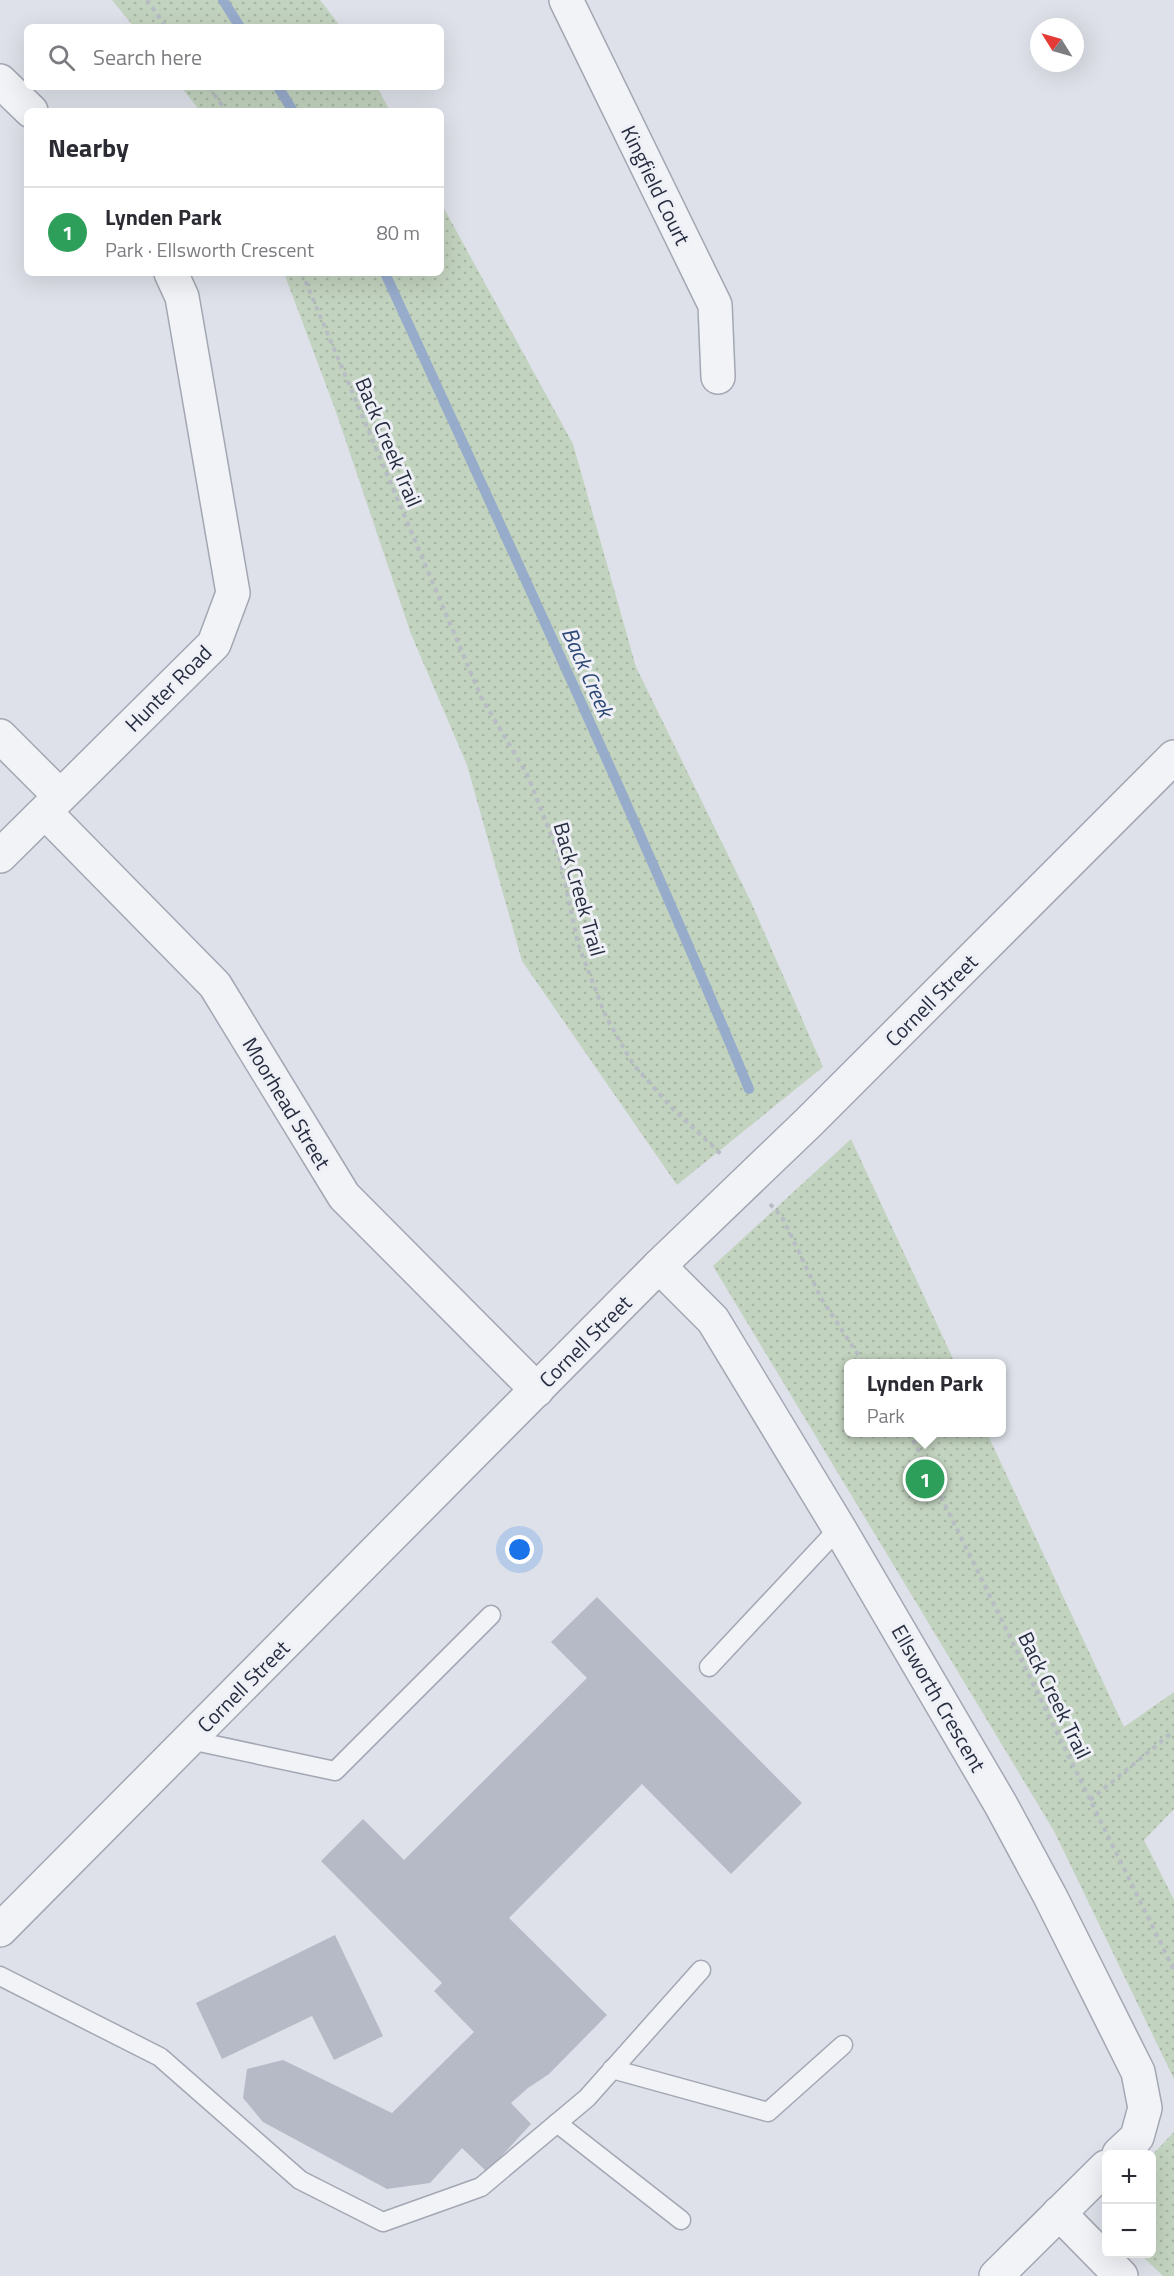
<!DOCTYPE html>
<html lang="en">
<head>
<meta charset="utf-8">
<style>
	body { margin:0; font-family:"Titillium Web",sans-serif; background:#f7f7f7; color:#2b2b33 }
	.controls { position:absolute; right:18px; bottom:18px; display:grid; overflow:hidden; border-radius:9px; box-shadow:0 6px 24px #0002 }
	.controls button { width:54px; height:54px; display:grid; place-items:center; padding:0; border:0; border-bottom:2px solid #e1e1e2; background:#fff; color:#2b2b33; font:30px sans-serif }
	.compass { position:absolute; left:1030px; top:18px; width:54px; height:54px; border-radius:50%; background:#fff; box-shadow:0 6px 24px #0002; rotate:307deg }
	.you { position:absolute; left:520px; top:1550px; width:21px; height:21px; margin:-15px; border:4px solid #fff; border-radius:50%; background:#1a73e8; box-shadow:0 0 0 9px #1a73e833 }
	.badge { display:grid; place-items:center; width:39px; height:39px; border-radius:50%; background:#d53c45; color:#fff; font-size:20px; font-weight:700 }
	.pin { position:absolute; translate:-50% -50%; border:3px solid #fff; box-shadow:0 2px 6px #0006 }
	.popup { position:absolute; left:844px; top:1359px; width:162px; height:78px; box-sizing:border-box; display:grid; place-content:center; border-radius:9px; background:#fff; filter:drop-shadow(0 2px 4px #0005); font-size:20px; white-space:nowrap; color:#7c7c81 }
	.popup b { font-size:22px; color:#2b2b33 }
	.popup::after { content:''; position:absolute; left:50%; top:100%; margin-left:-12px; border:12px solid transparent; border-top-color:#fff }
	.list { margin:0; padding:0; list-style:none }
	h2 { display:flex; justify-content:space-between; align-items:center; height:78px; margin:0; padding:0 24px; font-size:26px }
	h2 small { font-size:20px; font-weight:400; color:#7c7c81 }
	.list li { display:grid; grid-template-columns:39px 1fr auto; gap:18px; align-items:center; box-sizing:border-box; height:90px; padding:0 24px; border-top:2px solid #e1e1e2 }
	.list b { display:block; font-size:22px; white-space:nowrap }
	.list p { margin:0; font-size:20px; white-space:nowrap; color:#7c7c81 }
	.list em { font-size:20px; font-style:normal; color:#7c7c81 }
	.icon { flex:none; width:33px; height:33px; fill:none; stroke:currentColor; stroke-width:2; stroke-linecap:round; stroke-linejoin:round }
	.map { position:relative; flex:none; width:1174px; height:2276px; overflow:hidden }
	.search { position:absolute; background:#fff; box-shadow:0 6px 24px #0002; left:24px; top:24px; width:420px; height:66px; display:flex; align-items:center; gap:15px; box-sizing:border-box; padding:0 21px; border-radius:9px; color:#7c7c81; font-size:22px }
	.panel { position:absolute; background:#fff; box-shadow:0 6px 24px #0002; left:24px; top:108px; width:420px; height:168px; border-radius:9px }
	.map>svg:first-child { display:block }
</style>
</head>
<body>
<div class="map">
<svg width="1174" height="2276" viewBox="0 0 1174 2276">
	<defs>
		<pattern id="park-dots" width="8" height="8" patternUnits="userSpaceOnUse" patternTransform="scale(1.5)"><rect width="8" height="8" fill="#c2d3bf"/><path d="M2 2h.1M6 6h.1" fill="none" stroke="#a7b5a5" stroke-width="1.8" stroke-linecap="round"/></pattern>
	</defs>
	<rect width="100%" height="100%" fill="#dee1e9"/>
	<!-- park -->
	<g fill="url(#park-dots)">
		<path d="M112 0H320L341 27H134Z"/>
		<path d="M181 87H377L390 111H200Z"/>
		<path d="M441 203 573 444 636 667 751 902 823 1067 677 1185 522 961 467 765 411 634 335 409 284 273H441Z"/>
		<path d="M851 1139 955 1363 848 1364V1432L987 1433 1124 1727 1174 1692V1809L1144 1840 1174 1900V2079L1054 1831 713 1266Z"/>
		<path d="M1174 2132V2276H1163L1140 2254H1152V2155Z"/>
	</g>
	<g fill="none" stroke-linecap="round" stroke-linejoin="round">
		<!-- stream -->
		<g stroke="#97abcb" stroke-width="10">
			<path d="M223 0 240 27"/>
			<path d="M278 87 293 111"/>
			<path d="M385 273C509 544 635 814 749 1089"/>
		</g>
	</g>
	<!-- building -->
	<g fill="#b5bac6">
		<path d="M597 1597 802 1803 731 1874 642 1784 509 1918 607 2015 549 2074 528 2088 511 2103 531 2124 487 2172 462 2148 430 2183 387 2189 263 2122 243 2098 247 2069 283 2060 392 2113 474 2032 434 1991 442 1983 321 1861 363 1819 404 1860 587 1678 551 1642Z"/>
		<path d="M335 1935 383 2036 334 2060 312 2016 222 2059 196 2003Z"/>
	</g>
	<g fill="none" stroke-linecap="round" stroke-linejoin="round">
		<!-- lane casing -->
		<g stroke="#a3a7b3" stroke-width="21">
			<g id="lane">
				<path d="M709 1667 839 1528"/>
				<path d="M190 1740 335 1771 491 1615"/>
				<path d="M0 1976 160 2057 300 2180 383 2222 481 2187 587 2098 701 1970"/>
				<path d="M612 2069 768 2112 843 2045"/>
				<path d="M557 2123 681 2220"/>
			</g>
		</g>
		<!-- street casing -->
		<g stroke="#a3a7b3" stroke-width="36">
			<g id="street">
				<path d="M566 0 715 305 718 377"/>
				<path d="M0 81 31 111"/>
				<path d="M0 736 60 796"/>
				<path d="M45 812 215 985 344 1196 537 1390"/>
				<path d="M0 856 214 644 233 593 182 297 171 273"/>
				<path d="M659 1266 713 1320 839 1528 1001 1805 1050 1896 1138 2072 1145 2108 1137 2137 1119 2154"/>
				<path d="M0 1930 659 1266 809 1122 1174 757"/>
				<path d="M1059 2213 1121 2276"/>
				<path d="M996 2276 1106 2167"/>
			</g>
		</g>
		<!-- path -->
		<g stroke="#b8bcc4" stroke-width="4" stroke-dasharray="4.5 4.5" stroke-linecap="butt">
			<path d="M147 0 166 27"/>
			<path d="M209 87 226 111"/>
			<path d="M302 273 481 697 527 774 559 855 578 944 606 1017 633 1064 671 1107 723 1156"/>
			<path d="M770 1204 782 1217 821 1298 864 1364"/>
			<path d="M909 1432 1174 1970"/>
			<path d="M1090 1800 1174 1731"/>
		</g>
		<!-- lane -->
		<use href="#lane" stroke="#f1f3f7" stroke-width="18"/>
		<!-- street -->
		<use href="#street" stroke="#f1f3f7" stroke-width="33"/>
	</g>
	<g text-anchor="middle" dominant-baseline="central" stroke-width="6" stroke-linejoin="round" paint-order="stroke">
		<!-- street labels -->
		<g font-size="21" fill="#262d40" stroke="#eef0f6">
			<text transform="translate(656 185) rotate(64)">Kingfield Court</text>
			<text transform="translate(389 442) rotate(67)">Back Creek Trail</text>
			<text transform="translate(168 688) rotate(-45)">Hunter Road</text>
			<text transform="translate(580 889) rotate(74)">Back Creek Trail</text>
			<text transform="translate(931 1000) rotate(-45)">Cornell Street</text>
			<text transform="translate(287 1103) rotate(59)">Moorhead Street</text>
			<text transform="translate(585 1341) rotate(-45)">Cornell Street</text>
			<text transform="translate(243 1686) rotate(-45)">Cornell Street</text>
			<text transform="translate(1055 1695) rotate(64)">Back Creek Trail</text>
			<text transform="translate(939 1698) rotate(60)">Ellsworth Crescent</text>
		</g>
		<!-- water labels -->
		<g font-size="22" font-style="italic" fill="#2e4876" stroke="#eef0f6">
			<text transform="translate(588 672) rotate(66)">Back Creek</text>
		</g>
	</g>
</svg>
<div class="controls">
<button>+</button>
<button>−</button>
</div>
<svg class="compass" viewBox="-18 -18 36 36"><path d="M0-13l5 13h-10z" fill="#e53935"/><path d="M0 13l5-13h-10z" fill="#7c7c81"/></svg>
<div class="you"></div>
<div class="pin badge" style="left:925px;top:1479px;background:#2e9e5b">1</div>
<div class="popup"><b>Lynden Park</b>Park</div>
<div class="search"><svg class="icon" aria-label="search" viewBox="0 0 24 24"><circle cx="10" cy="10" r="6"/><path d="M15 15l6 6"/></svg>Search here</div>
<section class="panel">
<h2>Nearby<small></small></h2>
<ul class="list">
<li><span class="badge" style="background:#2e9e5b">1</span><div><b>Lynden Park</b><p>Park · Ellsworth Crescent</p></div><em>80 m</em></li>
</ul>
</section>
</div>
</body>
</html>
